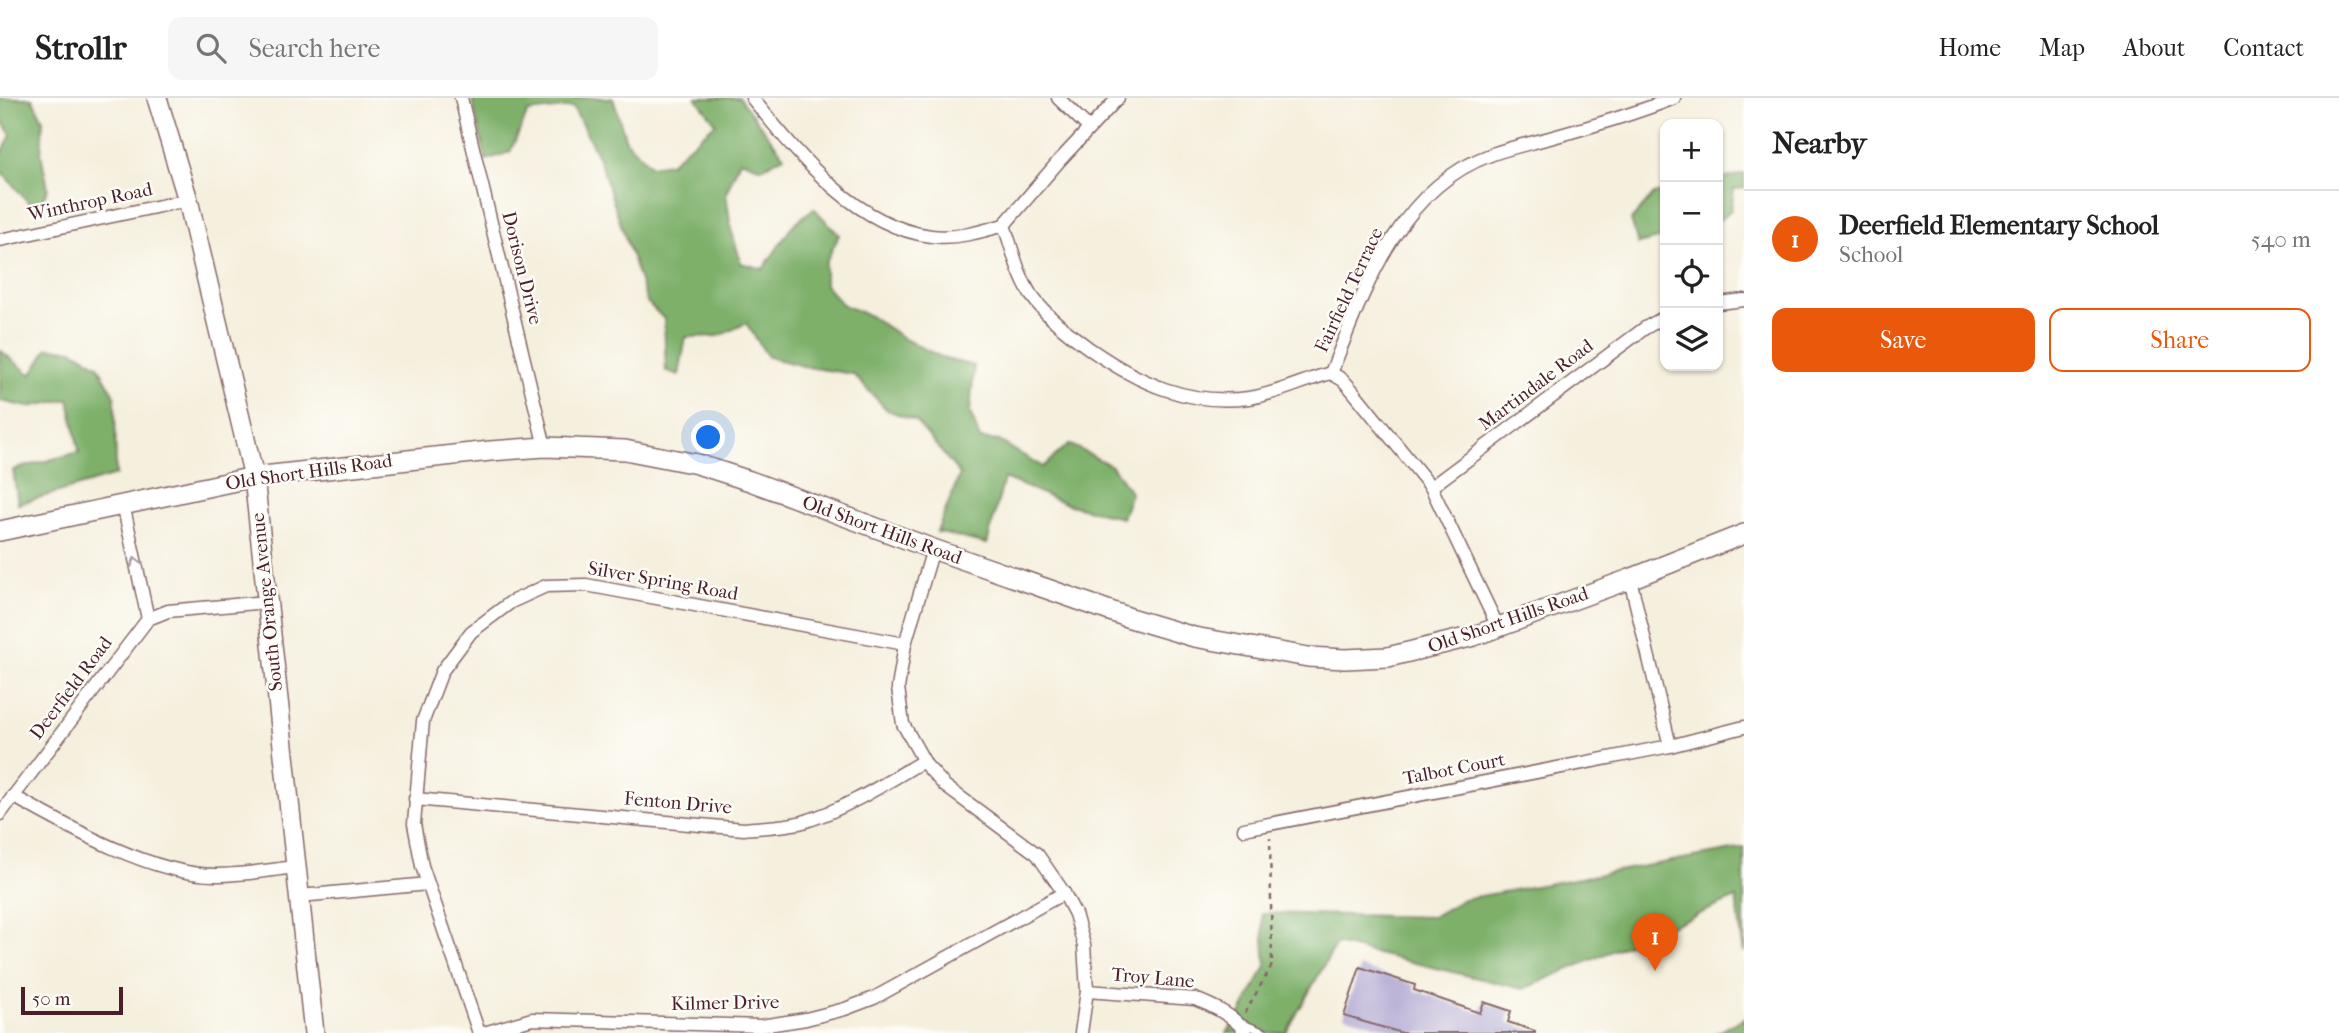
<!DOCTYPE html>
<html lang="en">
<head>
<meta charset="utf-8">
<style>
	body { margin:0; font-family:"IM FELL French Canon",serif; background:#f6f6f6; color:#222 }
	.controls { position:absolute; right:21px; top:21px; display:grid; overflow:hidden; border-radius:14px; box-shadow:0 2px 5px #0004 }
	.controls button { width:63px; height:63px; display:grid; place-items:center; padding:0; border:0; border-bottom:2px solid #e0e0e0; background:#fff; color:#222; font:35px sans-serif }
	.scale { position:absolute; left:21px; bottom:18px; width:102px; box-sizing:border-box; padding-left:7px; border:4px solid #4a1f2b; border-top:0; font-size:19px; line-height:24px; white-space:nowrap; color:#4a1f2b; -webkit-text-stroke:5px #fdfcf7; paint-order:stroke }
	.you { position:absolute; left:709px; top:340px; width:24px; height:24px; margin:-18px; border:5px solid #fff; border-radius:50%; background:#1a73e8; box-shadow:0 0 0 10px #1a73e833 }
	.badge { display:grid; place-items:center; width:46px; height:46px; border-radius:50%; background:#ea580c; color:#fff; font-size:23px; font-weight:700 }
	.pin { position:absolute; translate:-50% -58px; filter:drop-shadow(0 2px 4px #0008) }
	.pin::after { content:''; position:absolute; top:37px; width:24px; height:21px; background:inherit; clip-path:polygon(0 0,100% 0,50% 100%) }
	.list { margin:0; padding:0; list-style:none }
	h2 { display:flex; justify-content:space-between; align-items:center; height:91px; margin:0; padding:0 28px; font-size:30px }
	h2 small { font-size:23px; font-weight:400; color:#767676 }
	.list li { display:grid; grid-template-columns:46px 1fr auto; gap:21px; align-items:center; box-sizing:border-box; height:98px; padding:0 28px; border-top:2px solid #e0e0e0 }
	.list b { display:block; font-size:26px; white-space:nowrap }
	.list p { margin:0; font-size:23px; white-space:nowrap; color:#767676 }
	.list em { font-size:23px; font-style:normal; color:#767676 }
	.actions { display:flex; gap:14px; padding:21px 28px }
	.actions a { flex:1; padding:16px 0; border:2px solid #ea580c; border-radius:14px; text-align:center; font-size:24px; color:#ea580c }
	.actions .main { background:#ea580c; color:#fff }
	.icon { flex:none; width:38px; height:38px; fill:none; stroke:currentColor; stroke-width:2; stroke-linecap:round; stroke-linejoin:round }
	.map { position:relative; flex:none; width:1744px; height:935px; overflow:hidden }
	header { display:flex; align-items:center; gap:42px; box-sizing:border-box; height:98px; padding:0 35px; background:#fff; border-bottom:2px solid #e0e0e0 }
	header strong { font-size:33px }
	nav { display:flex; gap:38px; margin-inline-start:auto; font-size:24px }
	.search { width:490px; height:63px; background:#f6f6f6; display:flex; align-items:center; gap:18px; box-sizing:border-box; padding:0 24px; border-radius:14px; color:#767676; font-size:26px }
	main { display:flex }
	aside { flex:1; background:#fff }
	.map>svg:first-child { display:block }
</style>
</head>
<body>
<header>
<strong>Strollr</strong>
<div class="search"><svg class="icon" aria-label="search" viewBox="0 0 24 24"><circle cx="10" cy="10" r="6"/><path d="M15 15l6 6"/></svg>Search here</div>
<nav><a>Home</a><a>Map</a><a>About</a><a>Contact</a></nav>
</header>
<main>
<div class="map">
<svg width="1744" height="935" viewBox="0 0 1744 935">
	<rect width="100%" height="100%" fill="#fdfcf7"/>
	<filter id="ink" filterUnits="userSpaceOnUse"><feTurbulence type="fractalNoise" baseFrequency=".0143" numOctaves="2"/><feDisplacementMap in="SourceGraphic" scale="14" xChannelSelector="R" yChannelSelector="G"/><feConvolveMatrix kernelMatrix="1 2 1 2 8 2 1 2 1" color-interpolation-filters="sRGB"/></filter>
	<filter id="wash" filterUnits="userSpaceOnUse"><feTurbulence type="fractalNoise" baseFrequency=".00686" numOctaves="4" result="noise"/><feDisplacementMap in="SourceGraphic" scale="28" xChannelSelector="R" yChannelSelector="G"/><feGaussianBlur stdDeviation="1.57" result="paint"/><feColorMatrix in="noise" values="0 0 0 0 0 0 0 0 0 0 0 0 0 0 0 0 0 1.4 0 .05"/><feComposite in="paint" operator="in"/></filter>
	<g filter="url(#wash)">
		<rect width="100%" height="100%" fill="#f5efdd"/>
		<!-- forest -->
		<g fill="#7eb06a" stroke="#64684a" stroke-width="2">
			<path d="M0 0H32L43 22 41 56 48 90 37 114 0 72V59L11 37 0 20Z"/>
			<path d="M472 0H613L626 43 651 68 670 65 716 25 696 0H739L784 58 762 70 740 62 726 95 731 131 741 165 763 171 793 127 814 110 839 137 825 166V187L843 207 870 218 906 242 945 261 974 268 970 314 980 341 999 343 1043 369 1069 346 1112 368 1131 395 1122 420 1070 407 1004 380 987 446 937 434 960 376 916 323 887 312 853 276 807 269 768 259 746 225 719 238 686 239 679 277 666 273 664 221 647 204 598 58 573 9 528 14 510 54 486 62Z"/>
			<path d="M1744 76V90L1734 91 1731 112 1718 123V81Z"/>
			<path d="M1665 93V139L1638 146 1631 122 1654 96Z"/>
			<path d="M48 250 73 252 98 267 115 299 116 377 18 406 13 372 79 354 69 301 28 309 0 303V252L31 277Z"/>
			<path d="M1744 750V855L1736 800 1523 891 1336 846 1286 935H1227L1238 920 1266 868 1262 815 1432 819 1464 801Z"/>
			<path d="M1744 920V935H1717Z"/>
		</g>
		<g id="blocks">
			<!-- building -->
			<path fill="#aea4d1" d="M1360 869 1415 887 1414 892 1480 915 1484 904 1511 913 1508 924 1535 933V935H1402L1344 918Z"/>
		</g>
	</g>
	<g filter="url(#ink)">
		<use href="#blocks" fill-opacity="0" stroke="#866869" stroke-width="2"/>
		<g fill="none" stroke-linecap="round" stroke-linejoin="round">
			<!-- service casing -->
			<g stroke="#866869" stroke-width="9">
				<path id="service" d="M1242 925 1266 935"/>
			</g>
			<!-- minor casing -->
			<g stroke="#866869" stroke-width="15">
				<g id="minor">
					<path d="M461 0 545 349"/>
					<path d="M752 0C798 56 854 128 931 138 956 141 980 134 1004 127"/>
					<path d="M1058 0 1089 30"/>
					<path d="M1118 0 1059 63 1004 127C1012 150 1018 177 1031 197 1047 219 1068 235 1090 251 1139 285 1188 308 1249 300 1277 296 1304 282 1331 275"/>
					<path d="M0 142 188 102"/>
					<path d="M1718 205 1744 202"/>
					<path d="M1331 275C1364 192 1398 91 1490 57 1508 50 1528 46 1546 41 1590 29 1632 17 1674 0"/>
					<path d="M1331 275 1343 282 1352 292 1431 389 1498 529"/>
					<path d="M1431 389 1645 230 1665 219"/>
					<path d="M123 406 148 521"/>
					<path d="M933 451 905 546 898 590 903 626 926 667 945 688 1037 756 1064 795 1075 816 1084 847 1087 893 1081 935"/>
					<path d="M1630 481 1670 648"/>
					<path d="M13 698C68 729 152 777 216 777 243 777 270 772 296 769"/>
					<path d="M415 701 744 731C763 729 784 729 803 724 846 711 884 686 923 663"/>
					<path d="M0 716 148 521 168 513 266 504"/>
					<path d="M1244 731 1670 648 1744 629"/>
					<path d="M300 798 428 786"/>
					<path d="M1087 893 1195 901C1213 908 1235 918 1246 935"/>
					<path d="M479 935 422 768 414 726 423 623 442 573 471 534 511 504 546 488 586 487 905 546"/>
					<path d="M484 935 532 921 761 928 806 921 845 911 874 900 1064 795"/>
				</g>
			</g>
			<!-- primary casing -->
			<g stroke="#866869" stroke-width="22">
				<g id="primary">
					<path d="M157 0 188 102 254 379 314 935"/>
					<path d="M0 433 254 379 490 353 545 349 625 352 697 366 750 383 933 451 1130 520 1194 539 1308 559 1345 561 1388 559 1474 538 1630 481 1744 436"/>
				</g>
			</g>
			<!-- path -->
			<path stroke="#866869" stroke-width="2.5" stroke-dasharray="5 5" stroke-linecap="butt" d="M1245 915 1272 867 1270 740"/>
			<!-- service -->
			<use href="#service" stroke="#fff" stroke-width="6"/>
			<!-- minor -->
			<use href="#minor" stroke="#fff" stroke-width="12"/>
			<!-- primary -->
			<use href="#primary" stroke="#fff" stroke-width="19"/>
		</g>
		<!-- one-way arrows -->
		<defs><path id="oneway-chevron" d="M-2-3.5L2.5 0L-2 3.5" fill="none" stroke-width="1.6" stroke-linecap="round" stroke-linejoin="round" transform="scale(1.75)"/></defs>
		<use stroke="#ae9aa0" href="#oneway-chevron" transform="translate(136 464) rotate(-102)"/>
	</g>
	<g text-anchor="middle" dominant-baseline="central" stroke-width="5" stroke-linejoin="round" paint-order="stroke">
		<!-- street labels -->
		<g font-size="19" fill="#4a1f2b" stroke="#fdfcf7">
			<text transform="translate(90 104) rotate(-12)">Winthrop Road</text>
			<text transform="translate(522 170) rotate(76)">Dorison Drive</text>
			<text transform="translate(1349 192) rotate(-65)">Fairfield Terrace</text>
			<text transform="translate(1536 287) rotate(-37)">Martindale Road</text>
			<text transform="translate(309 374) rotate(-8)">Old Short Hills Road</text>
			<text transform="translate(882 432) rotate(20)">Old Short Hills Road</text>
			<text transform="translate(663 483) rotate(10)">Silver Spring Road</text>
			<text transform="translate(267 504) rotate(-96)">South Orange Avenue</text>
			<text transform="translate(1508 522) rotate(-19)">Old Short Hills Road</text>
			<text transform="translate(71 590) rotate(-53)">Deerfield Road</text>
			<text transform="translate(1454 671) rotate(-11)">Talbot Court</text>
			<text transform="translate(678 705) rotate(5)">Fenton Drive</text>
			<text transform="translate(1153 880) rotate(5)">Troy Lane</text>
			<text transform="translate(725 905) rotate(-1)">Kilmer Drive</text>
		</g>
	</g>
</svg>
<div class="controls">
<button>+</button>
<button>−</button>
<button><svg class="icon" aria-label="locate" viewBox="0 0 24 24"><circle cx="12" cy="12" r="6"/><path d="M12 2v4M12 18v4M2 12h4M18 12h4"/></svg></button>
<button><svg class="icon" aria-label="layers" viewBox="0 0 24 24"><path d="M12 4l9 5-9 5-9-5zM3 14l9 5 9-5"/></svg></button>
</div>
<div class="scale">50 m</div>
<div class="you"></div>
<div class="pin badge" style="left:1655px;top:873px">1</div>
</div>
<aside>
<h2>Nearby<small></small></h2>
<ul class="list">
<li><span class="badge">1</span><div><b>Deerfield Elementary School</b><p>School</p></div><em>540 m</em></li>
</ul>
<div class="actions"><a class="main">Save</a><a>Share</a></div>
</aside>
</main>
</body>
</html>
